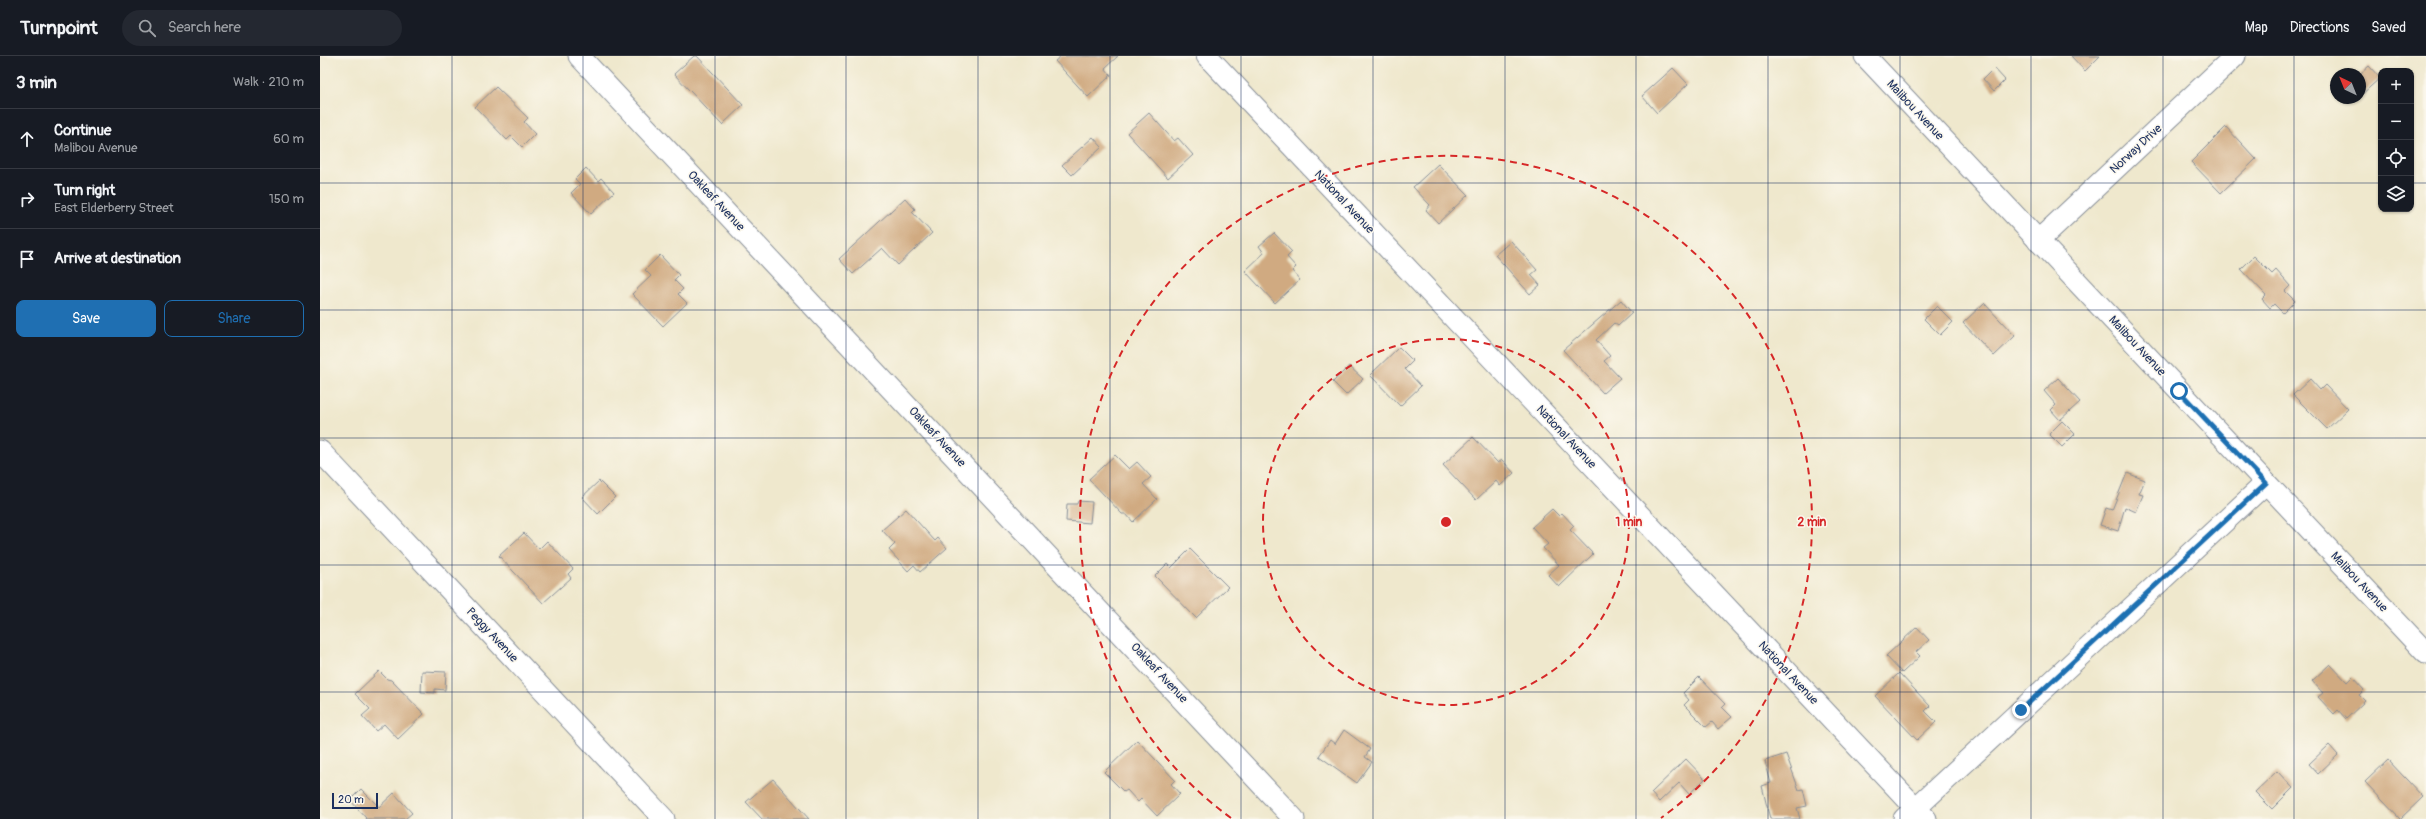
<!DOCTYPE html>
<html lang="en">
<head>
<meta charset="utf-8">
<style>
	body { margin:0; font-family:Pangolin,sans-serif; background:#242831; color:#f1f3f6 }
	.controls { position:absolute; right:12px; top:12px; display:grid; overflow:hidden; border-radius:8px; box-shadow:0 1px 3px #0004 }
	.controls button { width:36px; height:36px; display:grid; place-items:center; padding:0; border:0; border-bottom:1px solid #363941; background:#171b24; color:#f1f3f6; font:20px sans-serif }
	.compass { position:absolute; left:2010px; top:12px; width:36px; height:36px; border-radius:50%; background:#171b24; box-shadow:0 1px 3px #0004; rotate:317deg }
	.scale { position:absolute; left:12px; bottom:10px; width:46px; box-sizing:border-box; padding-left:4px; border:2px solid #1b2f5e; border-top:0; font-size:11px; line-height:14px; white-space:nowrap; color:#1b2f5e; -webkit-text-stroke:3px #fbf7ec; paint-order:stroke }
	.stop { position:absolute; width:12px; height:12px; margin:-9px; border:3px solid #1f6fb2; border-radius:50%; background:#fff }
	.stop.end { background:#1f6fb2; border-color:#fff; box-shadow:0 1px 4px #0008 }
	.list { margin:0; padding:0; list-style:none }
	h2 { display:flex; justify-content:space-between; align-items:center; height:52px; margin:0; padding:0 16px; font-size:17px }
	h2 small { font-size:13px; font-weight:400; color:#9ea1a6 }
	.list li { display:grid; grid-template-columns:26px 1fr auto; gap:12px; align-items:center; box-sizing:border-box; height:60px; padding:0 16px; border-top:1px solid #363941 }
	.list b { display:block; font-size:15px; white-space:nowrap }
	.list p { margin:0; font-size:13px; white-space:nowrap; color:#9ea1a6 }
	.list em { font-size:13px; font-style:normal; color:#9ea1a6 }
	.actions { display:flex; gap:8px; padding:12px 16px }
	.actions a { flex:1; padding:9px 0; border:1px solid #1f6fb2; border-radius:8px; text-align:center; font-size:14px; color:#1f6fb2 }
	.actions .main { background:#1f6fb2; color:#fff }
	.icon { flex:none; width:22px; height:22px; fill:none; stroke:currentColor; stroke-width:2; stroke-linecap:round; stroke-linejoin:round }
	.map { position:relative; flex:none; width:2106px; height:763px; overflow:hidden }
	header { display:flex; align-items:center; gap:24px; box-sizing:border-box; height:56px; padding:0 20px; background:#171b24; border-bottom:1px solid #363941 }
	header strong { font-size:19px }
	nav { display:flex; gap:22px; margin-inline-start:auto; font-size:14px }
	.search { width:280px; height:36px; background:#242831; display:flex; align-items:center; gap:10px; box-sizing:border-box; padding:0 14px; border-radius:22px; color:#9ea1a6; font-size:15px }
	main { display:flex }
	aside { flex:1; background:#171b24 }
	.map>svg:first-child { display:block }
</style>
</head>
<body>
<header>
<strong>Turnpoint</strong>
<div class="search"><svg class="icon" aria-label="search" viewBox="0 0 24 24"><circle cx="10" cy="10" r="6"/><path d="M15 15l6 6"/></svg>Search here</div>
<nav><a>Map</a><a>Directions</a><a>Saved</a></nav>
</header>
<main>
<aside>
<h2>3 min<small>Walk · 210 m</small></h2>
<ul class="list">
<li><svg class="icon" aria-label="ahead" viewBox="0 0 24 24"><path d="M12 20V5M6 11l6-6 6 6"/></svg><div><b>Continue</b><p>Malibou Avenue</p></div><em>60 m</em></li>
<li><svg class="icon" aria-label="right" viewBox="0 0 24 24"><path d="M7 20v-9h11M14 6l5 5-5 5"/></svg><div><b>Turn right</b><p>East Elderberry Street</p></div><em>150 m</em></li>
<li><svg class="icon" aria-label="arrive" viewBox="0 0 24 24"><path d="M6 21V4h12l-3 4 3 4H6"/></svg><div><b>Arrive at destination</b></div></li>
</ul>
<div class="actions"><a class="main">Save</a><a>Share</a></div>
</aside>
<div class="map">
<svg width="2106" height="763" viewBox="0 0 2106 763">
	<rect width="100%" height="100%" fill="#fbf7ec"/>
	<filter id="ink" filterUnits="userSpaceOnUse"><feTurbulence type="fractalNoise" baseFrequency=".025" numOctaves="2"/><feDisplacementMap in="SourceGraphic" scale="8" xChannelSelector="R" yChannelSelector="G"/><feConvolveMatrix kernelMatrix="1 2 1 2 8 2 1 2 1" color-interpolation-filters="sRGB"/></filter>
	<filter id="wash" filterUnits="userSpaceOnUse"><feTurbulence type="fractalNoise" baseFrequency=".012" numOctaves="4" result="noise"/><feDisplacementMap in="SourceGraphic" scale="16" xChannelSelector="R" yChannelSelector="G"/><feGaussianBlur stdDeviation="0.9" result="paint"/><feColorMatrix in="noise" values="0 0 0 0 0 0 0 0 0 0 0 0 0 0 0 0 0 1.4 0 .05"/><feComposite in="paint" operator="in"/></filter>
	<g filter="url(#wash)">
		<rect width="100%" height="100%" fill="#efe8cd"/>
		<g id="blocks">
			<!-- building -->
			<g fill="#d0aa81">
				<path d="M374 0H377L423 49 402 69 354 18Z"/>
				<path d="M741 0H798L785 12 791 19 768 41 735 5Z"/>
				<path d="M1751 0H1780L1765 15Z"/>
				<path d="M2049 10 2060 22 2040 40V18Z"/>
				<path d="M1353 12 1368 28 1337 57 1322 40Z"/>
				<path d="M1674 12 1685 24 1674 35 1663 23Z"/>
				<path d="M176 31 208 62 204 66 215 78 202 91 191 80 187 84 155 51Z"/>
				<path d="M829 57 854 85 858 82 873 99 848 122 807 77Z"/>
				<path d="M1906 71 1936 103 1901 137 1871 106Z"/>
				<path d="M773 81 782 91 752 119 742 109Z"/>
				<path d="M1118 108 1148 139 1118 167 1106 154 1110 149 1093 131Z"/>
				<path d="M266 112 278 125 281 122 294 136 271 158 251 137 260 128 255 123Z"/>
				<path d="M585 142 595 153 592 156 612 177 578 209 562 192 533 218 519 203Z"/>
				<path d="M954 177 972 196 967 201 976 211 972 215 980 224 955 247 925 215 944 197 939 190Z"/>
				<path d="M1191 185 1217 214 1211 219 1220 229 1210 238 1175 199Z"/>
				<path d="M340 199 359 219 354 224 363 233 358 238 367 247 343 270 312 238 331 220 325 214Z"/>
				<path d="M1934 200 1952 218 1956 214 1970 230 1965 235 1975 245 1963 257 1954 248 1950 252 1942 243 1946 239 1921 213Z"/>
				<path d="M1301 244 1312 257 1298 270 1294 267 1276 284 1290 300 1284 305 1300 322 1283 337 1243 294Z"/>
				<path d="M1664 247 1695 280 1674 300 1643 267Z"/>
				<path d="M1617 250 1633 266 1620 279 1604 263Z"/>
				<path d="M1079 291 1093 305 1085 313 1101 330 1080 350 1050 319Z"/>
				<path d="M1029 310 1043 323 1026 339 1013 326Z"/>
				<path d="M1738 322 1760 346 1740 364 1731 354 1736 349 1724 335Z"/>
				<path d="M1990 323 2000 334 2005 329 2028 353 2007 373 1973 339Z"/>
				<path d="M1742 365 1755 378 1742 391 1729 378Z"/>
				<path d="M1153 381 1178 407 1182 404 1194 417 1180 430 1176 425 1156 444 1123 409Z"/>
				<path d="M795 399 809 413 817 406 831 421 823 428 837 443 813 466 806 458H802L769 423Z"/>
				<path d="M1807 417 1825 424 1819 438 1823 439 1816 456 1805 451 1798 475 1780 469 1786 452 1792 454Z"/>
				<path d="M279 425 295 441 278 458 262 441Z"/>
				<path d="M758 445 772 446 770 467 746 465 747 448H757Z"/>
				<path d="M586 453 615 485 618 482 627 492 600 516 594 509 588 515 569 494 575 488 562 474Z"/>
				<path d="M1232 453 1239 460 1242 457 1254 470 1250 474 1273 498 1239 531 1228 519 1239 509 1223 492 1228 488 1212 471Z"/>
				<path d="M204 477 219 493 227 485 253 513 248 518 251 522 223 547 179 500Z"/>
				<path d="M870 493 908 531 876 562 835 520 847 508 851 512Z"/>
				<path d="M1597 571 1609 584 1596 596 1600 600 1582 617 1566 600Z"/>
				<path d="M2010 608 2027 626 2032 621 2044 634 2039 639 2045 645 2026 663 2018 654 2014 658 1998 641 2003 637 1992 625Z"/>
				<path d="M59 615 67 623 71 624 104 658 78 683 64 668 56 675 42 660 50 653 35 638Z"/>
				<path d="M102 615 126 616 125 634 115 633V637L101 636Z"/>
				<path d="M1579 617 1610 650 1605 655 1616 666 1597 684 1555 640Z"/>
				<path d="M1379 621 1405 648 1402 651 1412 661 1398 673 1392 666 1386 671 1364 649 1369 644 1363 637Z"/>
				<path d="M1024 674 1050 693 1045 701 1052 706 1037 727 999 700 1010 684 1015 688Z"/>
				<path d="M817 684 855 724 851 728 860 738 837 760 821 743 818 746 807 734 804 736 784 716Z"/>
				<path d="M2009 689 2018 699 1998 718 1989 708Z"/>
				<path d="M1466 698 1479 734 1483 733 1487 750 1477 752 1480 763H1450L1442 730 1451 727 1445 705Z"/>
				<path d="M1366 703 1385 723 1369 738 1359 727 1339 746 1331 737Z"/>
				<path d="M2068 704 2103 741 2080 763 2045 726Z"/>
				<path d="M1957 715 1973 732 1952 753 1935 736Z"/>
				<path d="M453 723 489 763H442L426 746Z"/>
				<path d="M41 733 59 751 74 737 92 757 85 763H45L46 762 30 744Z"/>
			</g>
		</g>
	</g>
	<g filter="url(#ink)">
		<use href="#blocks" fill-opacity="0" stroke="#858c96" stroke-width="1"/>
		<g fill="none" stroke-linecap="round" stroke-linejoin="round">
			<!-- minor casing -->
			<g stroke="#858c96" stroke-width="23">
				<g id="minor">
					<path d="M259 0 974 763"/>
					<path d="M887 0 1606 763"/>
					<path d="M1545 0 2106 597"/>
					<path d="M1718 185 1915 0"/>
					<path d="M0 395 344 763"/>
					<path d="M1584 763 1946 427"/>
				</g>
			</g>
			<!-- minor -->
			<use href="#minor" stroke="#fff" stroke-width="21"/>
		</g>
	</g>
	<g fill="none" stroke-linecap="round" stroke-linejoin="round" filter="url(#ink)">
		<!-- route -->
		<path stroke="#1f6fb2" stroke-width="5" d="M1701 654 1946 427 1859 335"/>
	</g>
	<!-- grid -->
	<path fill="none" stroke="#1b2f5e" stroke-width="1" stroke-opacity="0.55" d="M132 0V763M263 0V763M395 0V763M526 0V763M658 0V763M790 0V763M921 0V763M1053 0V763M1185 0V763M1316 0V763M1448 0V763M1580 0V763M1711 0V763M1843 0V763M1974 0V763M0 127H2061M2091 127H2106M0 254H2106M0 382H2106M0 509H2106M0 636H2106"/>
	<!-- distance rings -->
	<g fill="none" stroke="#d62828" stroke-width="2" stroke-dasharray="7 5">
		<circle cx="1126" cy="466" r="183"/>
		<path d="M911 762A366 366 0 1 1 1341 762"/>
	</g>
	<g text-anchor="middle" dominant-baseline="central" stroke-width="3" stroke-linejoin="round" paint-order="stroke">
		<!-- street labels -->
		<g font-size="12" fill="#1b2f5e" stroke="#fbf7ec">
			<text transform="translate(1595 54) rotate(47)">Malibou Avenue</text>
			<text transform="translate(1816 93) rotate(-43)">Norway Drive</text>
			<text transform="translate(396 145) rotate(47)">Oakleaf Avenue</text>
			<text transform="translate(1024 146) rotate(47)">National Avenue</text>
			<text transform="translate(1817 290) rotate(47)">Malibou Avenue</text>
			<text transform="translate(617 381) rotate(47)">Oakleaf Avenue</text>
			<text transform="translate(1246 381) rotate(47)">National Avenue</text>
			<text transform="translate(2039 526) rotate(47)">Malibou Avenue</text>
			<text transform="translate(172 579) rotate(47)">Peggy Avenue</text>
			<text transform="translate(839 617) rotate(47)">Oakleaf Avenue</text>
			<text transform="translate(1468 617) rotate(47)">National Avenue</text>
		</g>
	</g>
	<circle cx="1126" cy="466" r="6" fill="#d62828" stroke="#fbf7ec" stroke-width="2"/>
	<g font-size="12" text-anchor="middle" font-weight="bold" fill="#d62828" stroke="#fbf7ec" stroke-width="3" stroke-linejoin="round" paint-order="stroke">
		<text x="1309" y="470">1 min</text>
		<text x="1492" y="470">2 min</text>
	</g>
</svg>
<div class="controls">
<button>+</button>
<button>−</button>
<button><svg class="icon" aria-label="locate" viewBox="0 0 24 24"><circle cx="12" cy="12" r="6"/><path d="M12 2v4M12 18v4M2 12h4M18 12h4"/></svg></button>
<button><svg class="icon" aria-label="layers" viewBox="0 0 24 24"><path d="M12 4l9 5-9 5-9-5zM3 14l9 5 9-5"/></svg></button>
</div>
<svg class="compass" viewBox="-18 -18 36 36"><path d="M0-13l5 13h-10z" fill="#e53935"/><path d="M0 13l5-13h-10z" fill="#9ea1a6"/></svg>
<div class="scale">20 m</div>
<div class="stop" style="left:1859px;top:335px"></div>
<div class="stop end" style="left:1701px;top:654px"></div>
</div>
</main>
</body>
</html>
